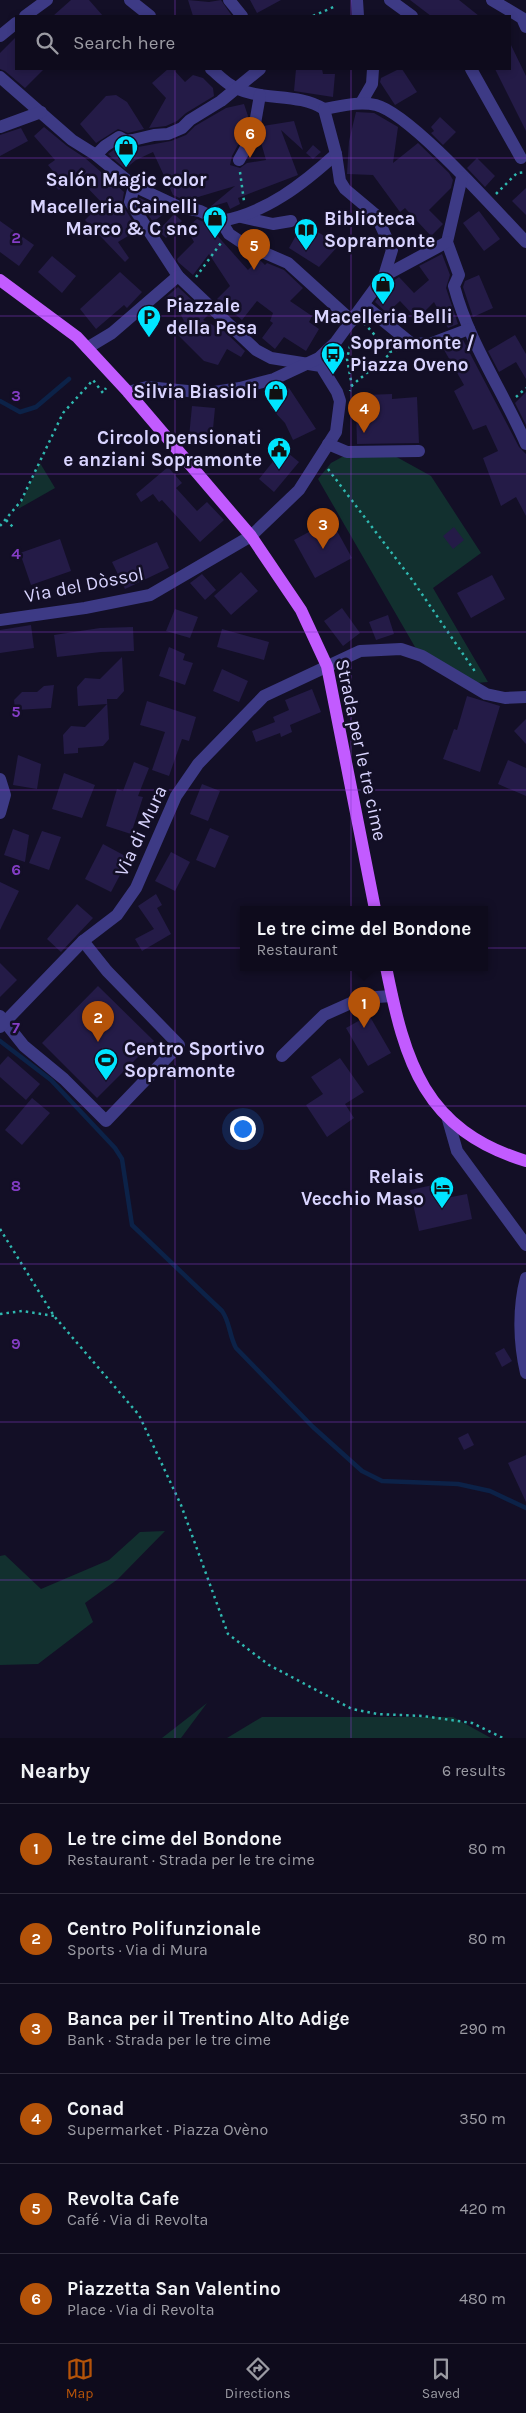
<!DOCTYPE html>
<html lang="en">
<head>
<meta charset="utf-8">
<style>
	body { margin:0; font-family:Karla,sans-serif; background:#1c1929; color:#f1f3f6 }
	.you { position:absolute; left:242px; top:1128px; width:18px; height:18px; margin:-12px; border:4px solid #fff; border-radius:50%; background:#1a73e8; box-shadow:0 0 0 8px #1a73e833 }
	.badge { display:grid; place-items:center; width:32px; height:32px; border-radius:50%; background:#b45309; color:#fff; font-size:16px; font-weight:700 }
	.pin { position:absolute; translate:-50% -41px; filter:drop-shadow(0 1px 2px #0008) }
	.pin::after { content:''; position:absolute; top:26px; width:18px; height:15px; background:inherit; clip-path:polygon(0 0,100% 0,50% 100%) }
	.popup { position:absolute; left:240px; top:906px; width:248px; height:65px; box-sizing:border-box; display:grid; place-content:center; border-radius:0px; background:#0e0b1c; filter:drop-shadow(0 1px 4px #0005); font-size:16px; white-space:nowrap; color:#9b9ba3 }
	.popup b { font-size:19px; color:#f1f3f6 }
	.popup::after { content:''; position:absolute; left:50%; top:100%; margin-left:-10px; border:10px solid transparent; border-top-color:#0e0b1c }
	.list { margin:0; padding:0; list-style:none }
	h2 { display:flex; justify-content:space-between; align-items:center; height:65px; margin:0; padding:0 20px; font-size:21px }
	h2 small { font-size:16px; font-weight:400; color:#9b9ba3 }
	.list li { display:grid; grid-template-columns:32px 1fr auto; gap:15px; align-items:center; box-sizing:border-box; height:90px; padding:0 20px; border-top:1px solid #2e2b3b }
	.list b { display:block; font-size:19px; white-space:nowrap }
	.list p { margin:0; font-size:16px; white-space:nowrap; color:#9b9ba3 }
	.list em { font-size:16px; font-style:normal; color:#9b9ba3 }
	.icon { flex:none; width:28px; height:28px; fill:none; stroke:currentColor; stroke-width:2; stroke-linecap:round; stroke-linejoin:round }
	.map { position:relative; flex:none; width:526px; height:1738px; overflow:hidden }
	.search { position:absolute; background:#0e0b1c; box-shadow:0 2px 8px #0003; left:15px; right:15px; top:15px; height:55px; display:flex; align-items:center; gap:12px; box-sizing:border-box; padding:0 18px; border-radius:0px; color:#9b9ba3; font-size:19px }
	.sheet { height:605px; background:#0e0b1c }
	nav { display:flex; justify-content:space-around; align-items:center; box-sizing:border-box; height:70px; border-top:1px solid #2e2b3b; background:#0e0b1c; font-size:14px; color:#9b9ba3 }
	nav a { display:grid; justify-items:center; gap:2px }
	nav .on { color:#b45309 }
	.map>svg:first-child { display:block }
</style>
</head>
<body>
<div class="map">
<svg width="526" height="1738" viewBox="0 0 526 1738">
	<rect width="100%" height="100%" fill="#130f26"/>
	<!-- green -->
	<g fill="#12302f">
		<path d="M393 455 431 476 481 553 433 588 488 682 476 683 415 647 318 479 331 463 342 457Z"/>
		<path d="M40 463 55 488 18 509Z"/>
		<path d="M165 1531 118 1579 85 1603 93 1622 38 1664 0 1665V1556L5 1555 41 1589 109 1560 140 1532Z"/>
		<path d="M207 1703 181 1738H162Z"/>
		<path d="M262 1717H453L491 1738H227Z"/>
	</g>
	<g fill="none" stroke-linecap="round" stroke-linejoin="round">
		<!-- stream -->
		<g stroke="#0c2248" stroke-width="4.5">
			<path d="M0 401 20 412 36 407 69 379"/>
			<path d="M0 1041 51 1080 115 1148 122 1159 132 1225 222 1311C230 1322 229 1335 236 1348L313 1427 362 1471 382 1481 458 1484 490 1491 526 1508"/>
		</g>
	</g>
	<!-- building -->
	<g fill="#241b47">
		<path d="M71 0H89L103 16H53Z"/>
		<path d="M188 0 209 2 221 0 232 16H193Z"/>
		<path d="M250 0H281L257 13Z"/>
		<path d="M410 0H459L479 16H431Z"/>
		<path d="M16 37V69H44L25 88 5 71 0 69V53Z"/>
		<path d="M510 43 526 76V131L495 69H510Z"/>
		<path d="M168 69H173L185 82 193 75 203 78 213 88 214 96 186 113 177 121 166 126 149 128 166 98 152 83Z"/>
		<path d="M296 69H322L323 74H335L333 97 294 91Z"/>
		<path d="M399 69H402L417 92 395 105 380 82 381 78Z"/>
		<path d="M116 95 127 102 144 129 128 133 118 129 96 143 80 124 106 96Z"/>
		<path d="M244 104 248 116 245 132 232 156 230 165 240 168 247 163 266 160 260 139 263 126 294 121 303 150 281 130 298 175 238 198 240 204 230 209 227 202 210 207 235 186 188 200 182 199 173 195 153 152 136 160 125 169 108 154 119 146 127 149 171 141 186 135 195 126 226 108Z"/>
		<path d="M356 112 374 113 398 127 393 163 418 143 449 173 453 180 451 188 429 210 443 224 431 236 405 208 400 212 373 175 347 174 349 141Z"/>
		<path d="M440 117 456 132 443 145 431 133 434 131 431 127Z"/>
		<path d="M44 127 67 146 85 158 124 192 122 204 138 230 118 242 129 258 125 262 85 220 102 203 83 183 79 188 74 182 70 187 65 183 59 190 50 181 56 175 48 165 55 160 34 136Z"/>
		<path d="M21 128 28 141 0 156V135Z"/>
		<path d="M313 145 321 152 313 159 306 153Z"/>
		<path d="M477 158 495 176 485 187 467 168Z"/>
		<path d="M526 188V215L512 201Z"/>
		<path d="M139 198H140L168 211 153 222 139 201Z"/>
		<path d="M479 211 500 239 484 251 463 223Z"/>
		<path d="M174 214 182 221 166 238 158 231Z"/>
		<path d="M197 219 206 223 248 270 259 259 265 265 267 263 284 270 303 288 290 301 312 316 309 322 319 329 306 351 284 337 275 349 262 338 273 323 270 321 273 313 257 301 242 320 217 299 230 286 209 254 193 275 178 262 177 259 194 242 186 228Z"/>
		<path d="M0 221 34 245 19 266 0 252Z"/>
		<path d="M303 223 339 245 319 267 289 248Z"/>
		<path d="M442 254 450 275 446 288 458 324 448 328 434 302 417 319 400 301 387 313 375 302 387 285 399 277 414 293 429 280 419 266Z"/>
		<path d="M52 256 76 276 62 293 38 272Z"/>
		<path d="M120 272 142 292 127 308 124 305 96 329 80 309Z"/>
		<path d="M479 275 493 308 473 317 463 287 465 281Z"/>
		<path d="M178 287 208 315 203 320 224 331 245 351 241 357 227 349 218 365 204 361 174 331 184 321 180 313 165 298Z"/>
		<path d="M515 335 526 354V379L516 362 499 372 488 351Z"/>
		<path d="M463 340 519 447 526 454V516L516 497 501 506 483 458 498 451 486 425 473 430 454 391 464 385 443 348Z"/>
		<path d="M289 388 316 429 293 440 285 423 270 407Z"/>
		<path d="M526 392V425L515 403Z"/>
		<path d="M392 394V399L417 397 419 443 357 444 356 409 366 408V395Z"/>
		<path d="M192 406 215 408 212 439 189 437Z"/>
		<path d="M283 449 299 462 274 492 259 479Z"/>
		<path d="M168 467 182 483 176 488 197 511 207 502 224 520 200 542 162 500 159 502 153 494 141 502 136 494Z"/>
		<path d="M331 520 352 558 315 578 294 540Z"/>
		<path d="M454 527 464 540 453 549 443 536Z"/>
		<path d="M60 539 71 571 31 585 20 553Z"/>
		<path d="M157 542 169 568 125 589 112 562Z"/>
		<path d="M241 572 258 591 231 615 214 596Z"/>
		<path d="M202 574 216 590 205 600 190 583Z"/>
		<path d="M492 575 505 599 471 618 457 593Z"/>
		<path d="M342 608 360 633 343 646 324 621Z"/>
		<path d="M175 609 198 617 190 638 166 631Z"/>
		<path d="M388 615 394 634 376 640 369 622Z"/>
		<path d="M31 625 34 648 0 653V630Z"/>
		<path d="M133 627 134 651 101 652 57 657 54 635 100 628Z"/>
		<path d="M222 629 269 642 264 660 217 647Z"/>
		<path d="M169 647 185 654 183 660 193 663 185 685 159 676Z"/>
		<path d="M122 657 124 691 117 699H107L109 739 103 746 78 748V753L64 754 63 735 71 726 85 727 107 704 78 706 77 687 85 678 100 679Z"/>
		<path d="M222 669 248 681 239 702 213 691Z"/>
		<path d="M54 685 51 708 15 710 14 700 22 692H37L44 686Z"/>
		<path d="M312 689 321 712 290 725 292 732 281 737 280 733 256 742 252 731 275 722 273 717 289 710 285 700Z"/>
		<path d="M467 696 500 706 480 772 443 759 454 729 457 730Z"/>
		<path d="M147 701 196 717 189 741 182 739 169 776 152 770 165 732 140 725Z"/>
		<path d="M526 719V744L514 731Z"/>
		<path d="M18 755 41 764 37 789 13 785Z"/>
		<path d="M508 760 526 768V796L498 784Z"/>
		<path d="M134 762 149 768 138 796 143 797 131 834 106 826 117 789 123 791Z"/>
		<path d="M64 773 95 785 82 818 52 809Z"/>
		<path d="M202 784 220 791 208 821 190 814Z"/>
		<path d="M210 828 229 836 215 868 196 860Z"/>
		<path d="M13 829 29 835 25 862 4 855Z"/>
		<path d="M42 831 61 837 49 870 29 863Z"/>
		<path d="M103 844 129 858 111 892 85 879Z"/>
		<path d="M171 852 190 862 175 891 155 881Z"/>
		<path d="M0 882 19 891 0 930Z"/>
		<path d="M156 894 162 905 157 908 171 934 142 951 135 939 154 929 138 906Z"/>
		<path d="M77 904 93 918 61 952 47 939Z"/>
		<path d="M0 963 17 980 0 997Z"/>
		<path d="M98 986 154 1041 97 1098 42 1043Z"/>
		<path d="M369 1015 391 1053 368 1066 346 1028Z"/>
		<path d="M8 1056 40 1084 26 1100 0 1077V1065Z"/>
		<path d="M340 1058 364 1092 345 1104 354 1118 327 1137 306 1105 323 1094 311 1077Z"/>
		<path d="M32 1098 50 1113 22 1145 5 1130Z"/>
		<path d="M442 1183 446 1198 467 1194 472 1219 419 1231 410 1190Z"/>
		<path d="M504 1348 512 1361 502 1367 495 1353Z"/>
		<path d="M468 1433 474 1445 464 1450 458 1438Z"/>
		<path d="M526 1455V1502L508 1463Z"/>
	</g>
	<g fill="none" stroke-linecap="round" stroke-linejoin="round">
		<!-- path -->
		<g stroke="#2fb8b0" stroke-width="2.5" stroke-dasharray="2.5 4" stroke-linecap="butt">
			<path d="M313 16 336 6"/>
			<path d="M240 172 244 201"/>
			<path d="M496 194 517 173 526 172"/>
			<path d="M196 277 221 243"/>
			<path d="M364 323 390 352"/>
			<path d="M350 346 347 359 352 386 350 391"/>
			<path d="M351 386 390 354V352L399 349"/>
			<path d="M516 397 526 388"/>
			<path d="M328 469 413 581 476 673"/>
			<path d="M6 520 13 527"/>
			<path d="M0 526 21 501 63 413 93 380 103 393 106 388"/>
			<path d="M0 1229 54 1316 139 1415 181 1505 228 1634 269 1665 352 1709 377 1714 423 1716 472 1723 503 1738"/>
			<path d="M0 1314 22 1311 54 1316"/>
		</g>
		<!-- minor -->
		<g stroke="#3d3a85" stroke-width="12">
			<path d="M130 0 150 16"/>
			<path d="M229 0 242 16"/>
			<path d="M357 0 358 16"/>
			<path d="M390 0 412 16"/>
			<path d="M492 0 522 18 526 27"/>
			<path d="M25 16 47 0"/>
			<path d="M0 36 16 23"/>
			<path d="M211 69C217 74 223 80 229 84 257 103 296 91 324 109"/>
			<path d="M471 69 521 158"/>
			<path d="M0 77 72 140 96 155 134 186 130 202 178 276 256 350 271 358 321 366 337 392 340 401 336 432 299 490 251 536 150 595 85 608 0 620"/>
			<path d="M361 103 372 84 373 69"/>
			<path d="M324 109C341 106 359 101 376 105 411 114 497 212 526 242"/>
			<path d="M0 127 41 112"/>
			<path d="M96 155 105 146 119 137 126 141 133 140 154 135 168 134 182 128 190 120 221 101 260 69"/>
			<path d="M239 160 253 135 260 95"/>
			<path d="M462 177 447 242 459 275 454 286C469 343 503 391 526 444"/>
			<path d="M134 186 179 207 200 211 221 221 229 234 244 244 288 263 352 321"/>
			<path d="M241 217 273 224 291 221"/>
			<path d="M221 221C266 213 303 184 336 154"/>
			<path d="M384 276 447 242"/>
			<path d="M364 305 412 344 432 343 469 329"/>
			<path d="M87 348 112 333 178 276"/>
			<path d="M128 392 147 387 208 393 240 388 274 379 319 358 335 343 384 276 392 250 376 215 345 189 340 181 336 154 324 109"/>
			<path d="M328 444 347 452 419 451"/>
			<path d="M0 779 5 795 0 813"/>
			<path d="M0 1016 24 1046 64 1079 106 1121 179 1045 107 971 83 941"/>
			<path d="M0 1027 83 941 117 915 136 888 176 796 198 764 264 696 360 651 401 649 422 656 486 694 505 698 526 697"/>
			<path d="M282 1056 324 1015 362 998 392 996"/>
			<path d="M447 1116 457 1151 526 1245"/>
			<path d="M526 1278C518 1308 519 1343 526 1373"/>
		</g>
		<!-- major -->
		<g stroke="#c25bff" stroke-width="12">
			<path d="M0 280 77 337 128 392 251 536 301 610 327 666 375 909"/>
			<path d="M386 967C405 1062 424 1130 526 1161"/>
		</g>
	</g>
	<!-- grid -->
	<path fill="none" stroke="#843dc5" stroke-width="1" stroke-opacity="0.55" d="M175 0V16M351 0V16M175 69V1738M351 69V1738M0 158H526M0 316H526M0 474H526M0 632H526M0 790H526M0 948H526M0 1106H526M0 1264H526M0 1422H526M0 1580H526"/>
	<!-- icons -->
	<defs>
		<g id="shop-pin" transform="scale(1.25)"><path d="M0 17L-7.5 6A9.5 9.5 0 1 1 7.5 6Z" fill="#00e5ff" stroke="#130f26"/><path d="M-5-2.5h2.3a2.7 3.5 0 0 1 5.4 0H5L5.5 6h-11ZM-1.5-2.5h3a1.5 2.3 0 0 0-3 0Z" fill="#111"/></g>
		<g id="library-pin" transform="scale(1.25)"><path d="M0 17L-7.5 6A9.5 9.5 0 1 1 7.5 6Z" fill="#00e5ff" stroke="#130f26"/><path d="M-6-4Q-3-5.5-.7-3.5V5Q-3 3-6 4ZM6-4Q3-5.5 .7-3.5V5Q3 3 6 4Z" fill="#111"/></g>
		<g id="parking-pin" transform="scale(1.25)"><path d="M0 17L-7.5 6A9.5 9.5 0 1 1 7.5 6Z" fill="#00e5ff" stroke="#130f26"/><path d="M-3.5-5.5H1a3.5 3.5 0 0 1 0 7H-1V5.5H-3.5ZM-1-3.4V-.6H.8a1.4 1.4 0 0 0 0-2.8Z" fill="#111"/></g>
		<g id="bus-pin" transform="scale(1.25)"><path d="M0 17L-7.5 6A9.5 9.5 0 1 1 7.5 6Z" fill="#00e5ff" stroke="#130f26"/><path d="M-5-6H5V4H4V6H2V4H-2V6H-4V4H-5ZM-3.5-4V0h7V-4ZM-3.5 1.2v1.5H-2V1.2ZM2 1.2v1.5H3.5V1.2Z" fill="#111"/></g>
		<g id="civic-pin" transform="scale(1.25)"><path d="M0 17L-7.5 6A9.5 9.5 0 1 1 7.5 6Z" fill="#00e5ff" stroke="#130f26"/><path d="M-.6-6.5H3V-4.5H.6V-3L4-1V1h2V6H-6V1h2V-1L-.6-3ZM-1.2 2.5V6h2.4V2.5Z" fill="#111"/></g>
		<g id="stadium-pin" transform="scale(1.25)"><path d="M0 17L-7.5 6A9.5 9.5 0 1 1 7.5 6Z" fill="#00e5ff" stroke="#130f26"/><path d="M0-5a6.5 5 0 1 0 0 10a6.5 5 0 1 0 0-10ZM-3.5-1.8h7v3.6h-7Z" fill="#111"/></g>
		<g id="hotel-pin" transform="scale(1.25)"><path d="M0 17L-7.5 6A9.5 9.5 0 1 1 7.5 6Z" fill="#00e5ff" stroke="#130f26"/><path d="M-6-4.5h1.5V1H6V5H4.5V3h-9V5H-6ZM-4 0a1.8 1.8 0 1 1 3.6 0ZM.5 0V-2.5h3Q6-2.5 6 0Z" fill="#111"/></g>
	</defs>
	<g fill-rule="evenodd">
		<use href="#shop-pin" x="126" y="147"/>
		<use href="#shop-pin" x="215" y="218"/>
		<use href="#library-pin" x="306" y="230"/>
		<use href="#shop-pin" x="383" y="284"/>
		<use href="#parking-pin" x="149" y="317"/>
		<use href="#bus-pin" x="333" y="354"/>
		<use href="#shop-pin" x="276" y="392"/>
		<use href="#civic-pin" x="279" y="449"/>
		<use href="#stadium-pin" x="106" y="1060"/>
		<use href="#hotel-pin" x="442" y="1188"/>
	</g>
	<g text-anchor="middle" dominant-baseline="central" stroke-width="5" stroke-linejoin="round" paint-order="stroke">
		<!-- poi labels -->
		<g font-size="19" font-weight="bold" fill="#d9d4ff" stroke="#130f26" text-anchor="end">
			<text x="126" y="180" text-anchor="middle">Salón Magic color</text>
			<text x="198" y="207">Macelleria Cainelli<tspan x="198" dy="22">Marco &amp; C snc</tspan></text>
			<text x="324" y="219" text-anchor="start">Biblioteca<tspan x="324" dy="22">Sopramonte</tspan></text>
			<text x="166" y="306" text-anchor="start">Piazzale<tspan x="166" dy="22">della Pesa</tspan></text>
			<text x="383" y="317" text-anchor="middle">Macelleria Belli</text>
			<text x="350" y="343" text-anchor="start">Sopramonte /<tspan x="350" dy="22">Piazza Oveno</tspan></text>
			<text x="258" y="392">Silvia Biasioli</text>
			<text x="262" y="438">Circolo pensionati<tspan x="262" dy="22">e anziani Sopramonte</tspan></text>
			<text x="124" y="1049" text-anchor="start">Centro Sportivo<tspan x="124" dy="22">Sopramonte</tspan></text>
			<text x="424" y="1177">Relais<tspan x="424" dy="22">Vecchio Maso</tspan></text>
		</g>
		<!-- street labels -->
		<g font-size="19" fill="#d9d4ff" stroke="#130f26">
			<text transform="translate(84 585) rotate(-11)">Via del Dòssol</text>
			<text transform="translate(361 750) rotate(78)">Strada per le tre cime</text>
			<text transform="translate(141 831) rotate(-65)">Via di Mura</text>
		</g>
	</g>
	<g font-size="16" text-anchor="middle" font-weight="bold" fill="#843dc5" stroke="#130f26" stroke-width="5" stroke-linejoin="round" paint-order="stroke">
		<text x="16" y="243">2</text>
		<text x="16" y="401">3</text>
		<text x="16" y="559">4</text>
		<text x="16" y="717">5</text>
		<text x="16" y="875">6</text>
		<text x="16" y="1033">7</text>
		<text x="16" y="1191">8</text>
		<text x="16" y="1349">9</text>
	</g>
</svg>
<div class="you"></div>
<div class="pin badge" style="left:364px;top:1028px">1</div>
<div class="popup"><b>Le tre cime del Bondone</b>Restaurant</div>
<div class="pin badge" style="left:98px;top:1042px">2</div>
<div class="pin badge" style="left:323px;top:549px">3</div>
<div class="pin badge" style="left:364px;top:433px">4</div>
<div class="pin badge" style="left:254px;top:270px">5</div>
<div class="pin badge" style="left:250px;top:158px">6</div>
<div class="search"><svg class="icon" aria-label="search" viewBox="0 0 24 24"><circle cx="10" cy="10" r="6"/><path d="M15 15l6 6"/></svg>Search here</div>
</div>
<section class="sheet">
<h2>Nearby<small>6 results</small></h2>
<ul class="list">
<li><span class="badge">1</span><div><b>Le tre cime del Bondone</b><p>Restaurant · Strada per le tre cime</p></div><em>80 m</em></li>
<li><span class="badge">2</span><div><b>Centro Polifunzionale</b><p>Sports · Via di Mura</p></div><em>80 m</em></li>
<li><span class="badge">3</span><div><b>Banca per il Trentino Alto Adige</b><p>Bank · Strada per le tre cime</p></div><em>290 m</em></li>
<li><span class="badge">4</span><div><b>Conad</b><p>Supermarket · Piazza Ovèno</p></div><em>350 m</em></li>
<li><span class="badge">5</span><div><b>Revolta Cafe</b><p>Café · Via di Revolta</p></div><em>420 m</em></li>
<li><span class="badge">6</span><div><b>Piazzetta San Valentino</b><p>Place · Via di Revolta</p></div><em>480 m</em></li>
</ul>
</section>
<nav>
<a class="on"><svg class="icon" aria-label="map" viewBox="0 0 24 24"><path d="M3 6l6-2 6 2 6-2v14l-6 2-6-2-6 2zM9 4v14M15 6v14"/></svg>Map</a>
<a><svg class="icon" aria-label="directions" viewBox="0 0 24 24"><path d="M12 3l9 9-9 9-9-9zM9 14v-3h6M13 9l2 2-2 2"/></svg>Directions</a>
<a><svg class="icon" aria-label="saved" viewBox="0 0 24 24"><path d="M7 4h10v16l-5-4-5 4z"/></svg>Saved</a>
</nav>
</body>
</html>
